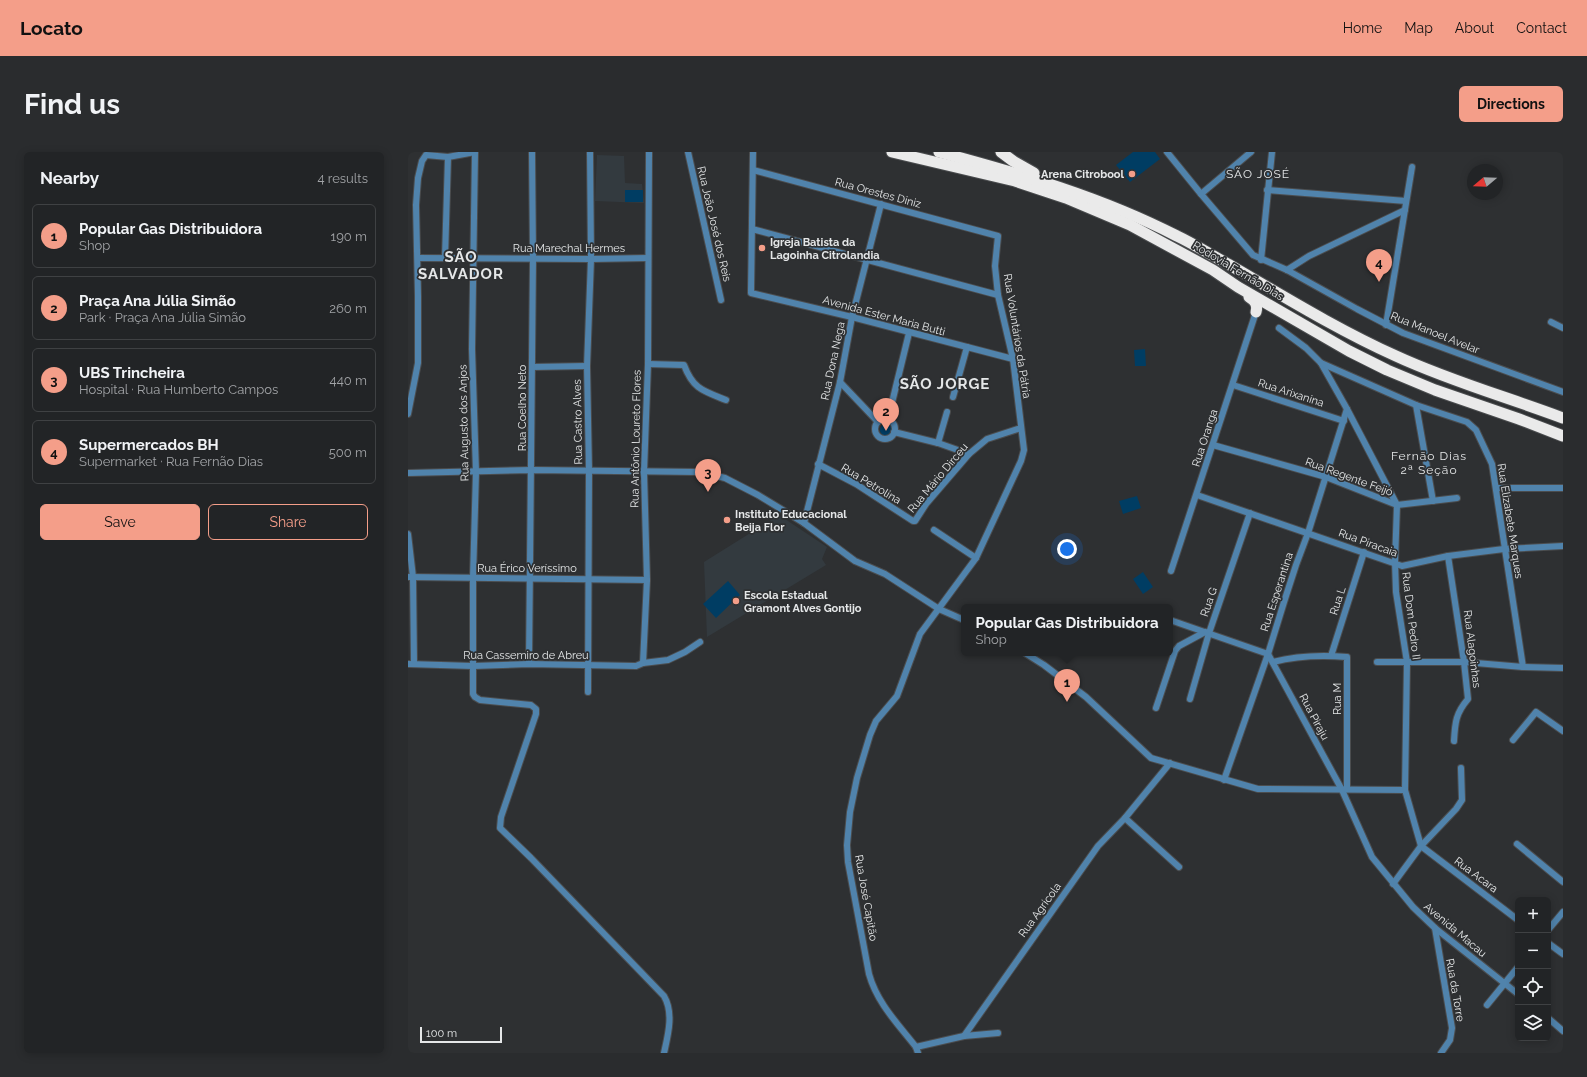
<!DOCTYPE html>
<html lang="en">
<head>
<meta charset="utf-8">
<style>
	body { margin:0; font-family:Raleway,sans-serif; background:#2a2c2e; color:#f1f3f6 }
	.controls { position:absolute; right:12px; bottom:12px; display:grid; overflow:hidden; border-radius:6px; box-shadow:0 2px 10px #0003 }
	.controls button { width:36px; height:36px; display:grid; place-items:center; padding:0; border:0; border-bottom:1px solid #3f4143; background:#222426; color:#f1f3f6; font:20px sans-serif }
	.compass { position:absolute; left:1059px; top:12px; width:36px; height:36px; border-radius:50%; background:#222426; box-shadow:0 2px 10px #0003; rotate:251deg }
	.scale { position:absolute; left:12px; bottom:10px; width:82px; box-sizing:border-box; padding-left:4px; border:2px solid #e5e7e8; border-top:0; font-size:11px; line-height:14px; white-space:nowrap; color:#e5e7e8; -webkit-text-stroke:3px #2e3032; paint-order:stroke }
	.you { position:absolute; left:659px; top:397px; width:14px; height:14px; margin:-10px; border:3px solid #fff; border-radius:50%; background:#1a73e8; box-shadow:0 0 0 6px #1a73e833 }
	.badge { display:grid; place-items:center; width:26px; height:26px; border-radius:50%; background:#f49e89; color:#111; font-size:13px; font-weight:700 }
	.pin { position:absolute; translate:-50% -33px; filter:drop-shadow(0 1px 2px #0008) }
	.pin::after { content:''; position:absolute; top:21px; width:14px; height:12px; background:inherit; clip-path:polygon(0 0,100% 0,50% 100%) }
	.popup { position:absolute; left:553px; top:452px; width:212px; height:52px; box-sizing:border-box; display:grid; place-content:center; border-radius:6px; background:#222426; filter:drop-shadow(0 1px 3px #0005); font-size:13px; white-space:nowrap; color:#a2a4a7 }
	.popup b { font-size:15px; color:#f1f3f6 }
	.popup::after { content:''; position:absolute; left:50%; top:100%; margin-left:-8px; border:8px solid transparent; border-top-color:#222426 }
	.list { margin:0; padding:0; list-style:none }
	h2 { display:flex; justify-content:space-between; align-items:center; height:52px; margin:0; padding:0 16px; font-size:17px }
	h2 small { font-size:13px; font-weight:400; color:#a2a4a7 }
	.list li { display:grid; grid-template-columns:26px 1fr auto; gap:12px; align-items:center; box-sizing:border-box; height:64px; margin:0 8px 8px; padding:0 8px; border:1px solid #3f4143; border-radius:6px }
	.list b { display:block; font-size:15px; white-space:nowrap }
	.list p { margin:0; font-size:13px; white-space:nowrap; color:#a2a4a7 }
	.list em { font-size:13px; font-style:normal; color:#a2a4a7 }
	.actions { display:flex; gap:8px; padding:12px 16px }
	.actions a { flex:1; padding:9px 0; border:1px solid #f49e89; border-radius:6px; text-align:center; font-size:14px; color:#f49e89 }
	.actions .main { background:#f49e89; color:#111 }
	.icon { flex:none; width:22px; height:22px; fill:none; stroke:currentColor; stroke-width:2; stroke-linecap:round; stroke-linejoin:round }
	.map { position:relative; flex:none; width:1155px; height:901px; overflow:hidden; border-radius:6px }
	header { display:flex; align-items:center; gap:24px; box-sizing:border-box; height:56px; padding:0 20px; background:#f49e89; color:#111 }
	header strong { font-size:19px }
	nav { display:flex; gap:22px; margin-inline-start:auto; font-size:14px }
	.intro { display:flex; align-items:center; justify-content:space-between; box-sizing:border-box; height:96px; padding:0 24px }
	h1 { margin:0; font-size:28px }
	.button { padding:10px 18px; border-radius:6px; background:#f49e89; color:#111; font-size:14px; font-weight:700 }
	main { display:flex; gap:24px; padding:0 24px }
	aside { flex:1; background:#222426; border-radius:6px; box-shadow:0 2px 10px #0003 }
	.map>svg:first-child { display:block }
</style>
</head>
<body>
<header>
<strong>Locato</strong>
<nav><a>Home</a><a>Map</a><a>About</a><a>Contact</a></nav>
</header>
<div class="intro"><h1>Find us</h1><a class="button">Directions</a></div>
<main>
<aside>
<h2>Nearby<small>4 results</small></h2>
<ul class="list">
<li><span class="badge">1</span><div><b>Popular Gas Distribuidora</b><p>Shop</p></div><em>190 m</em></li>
<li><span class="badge">2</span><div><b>Praça Ana Júlia Simão</b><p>Park · Praça Ana Júlia Simão</p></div><em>260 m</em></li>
<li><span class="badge">3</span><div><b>UBS Trincheira</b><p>Hospital · Rua Humberto Campos</p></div><em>440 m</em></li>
<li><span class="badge">4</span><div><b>Supermercados BH</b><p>Supermarket · Rua Fernão Dias</p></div><em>500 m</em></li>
</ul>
<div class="actions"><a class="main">Save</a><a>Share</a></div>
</aside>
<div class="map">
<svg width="1155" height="901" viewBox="0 0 1155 901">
	<rect width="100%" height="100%" fill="#2e3032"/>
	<!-- built -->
	<g fill="#333a3f">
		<path d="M189 3 216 4 217 31 234 32 236 51 187 49Z"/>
		<path d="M371 363 419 395 414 407 418 413 299 485 296 410Z"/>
	</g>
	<!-- green -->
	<g fill="#003d63">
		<path d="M725 0H747L752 7 722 30 708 13Z"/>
		<rect x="217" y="38" width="18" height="12"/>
		<path d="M737 197 738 214H727L726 198Z"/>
		<circle cx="478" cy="278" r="6"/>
		<path d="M729 344 733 356 715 362 711 349Z"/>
		<path d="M735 420 745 435 735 442 725 427Z"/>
		<path d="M320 429 332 443 308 466 295 452Z"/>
	</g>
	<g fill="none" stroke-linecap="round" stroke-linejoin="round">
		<!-- street casing -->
		<g stroke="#4b4d4f" stroke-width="8">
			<g id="street">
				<path d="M67 0 64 197 68 320 65 426V542L67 545 72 548 123 553 128 557V562L93 665 92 676 123 706 256 844C266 861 260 883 256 901"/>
				<path d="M241 0 240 212 236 320 239 428 235 511 260 508 277 500 292 490"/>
				<path d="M280 0 313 148"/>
				<path d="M345 0 343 141 444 165 605 207"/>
				<path d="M759 0 793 42 845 103 879 118 949 157 995 181 1155 240"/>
				<path d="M345 18 590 84 587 114 590 143 605 207 616 298 613 309 568 406 512 482 489 544 468 569 462 583 449 626 442 660 439 693 440 710 461 822C469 851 490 872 508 895L510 901"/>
				<path d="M859 38 998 49"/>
				<path d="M793 42 843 0"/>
				<path d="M344 77 590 143"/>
				<path d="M10 106 183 107 240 106"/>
				<path d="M37 106 40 5"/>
				<path d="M853 108 864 0"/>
				<path d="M879 118 901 104 997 58"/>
				<path d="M1143 170 1155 176"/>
				<path d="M978 173 1004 15"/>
				<path d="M871 176 898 196 913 211 939 257 989 353 987 410 988 440 999 510 997 638 1013 694 1110 768"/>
				<path d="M913 211 1008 253 1059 270 1068 278 1084 312 1115 515"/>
				<path d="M240 212 276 213C285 237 295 239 318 248"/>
				<path d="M124 215 179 214"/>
				<path d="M432 230 470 270"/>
				<path d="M825 233 936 269"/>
				<path d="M545 245 559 195"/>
				<path d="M1008 253 1025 349"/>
				<path d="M0 262 10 211V144L8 53 10 26 14 9 18 3 40 5 67 0"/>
				<path d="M480 267 501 181"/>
				<circle cx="477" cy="277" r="10"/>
				<path d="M486 280 530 291 561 302"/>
				<path d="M530 291 539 260"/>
				<path d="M805 293 918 325 989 353 1049 346"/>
				<path d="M410 312 448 332 505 369H507L518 352 561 302 579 287 613 276"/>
				<path d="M0 321 124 318 292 320 317 326 350 343 396 371 447 409 477 422 531 457 556 468"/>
				<path d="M1089 336H1155"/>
				<path d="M789 343 994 414 1040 404 1096 397 1155 394"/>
				<path d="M396 371 432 230 444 165 473 52"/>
				<path d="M526 378 568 406"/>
				<path d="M0 382 5 425 6 512"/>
				<path d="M1040 404 1056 510 1060 547C1048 561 1047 570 1046 589"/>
				<path d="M763 419 848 160"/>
				<path d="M0 425 239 428"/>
				<path d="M762 468 860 502 934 638 964 705 1005 755 1027 776 1110 842"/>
				<path d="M617 501 636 513 678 545 743 606 850 637 997 638"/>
				<path d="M923 504 956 400"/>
				<path d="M865 510C888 504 915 503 939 505V637"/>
				<path d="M969 510H1056L1115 515 1155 516"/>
				<path d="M0 512 65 514 121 512 228 514 235 511"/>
				<path d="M121 512 125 106 124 0"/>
				<path d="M180 540 181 319 179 214 183 107 182 0"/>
				<path d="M782 547 801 481 842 361"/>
				<path d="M748 556 767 499 771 494 797 480"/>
				<path d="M1105 588 1128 560 1155 579"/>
				<path d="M816 628 860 502 876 450 888 413 900 381 939 257"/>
				<path d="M717 666 771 715"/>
				<path d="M1109 692 1155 730"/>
				<path d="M985 732 1013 694 1048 657 1054 648 1053 616"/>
				<path d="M1027 776 1044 876 1042 888 1033 901"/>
				<path d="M1140 778 1155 760"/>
				<path d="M1140 791 1155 802"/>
				<path d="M1079 853 1110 815"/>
				<path d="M1140 866 1155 879"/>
				<path d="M556 884 590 881"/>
				<path d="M508 895 556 884 690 694 717 666 762 611"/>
			</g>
		</g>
		<!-- highway casing -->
		<g stroke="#4b4d4f" stroke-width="13">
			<g id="highway">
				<path d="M484 0 607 29 658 46 722 73 805 118 830 135 941 199 979 218 1027 238 1111 267 1155 284"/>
				<path d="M531 0C613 22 693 45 769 84 786 92 803 103 820 112 875 144 930 178 988 204 1042 229 1099 245 1155 266"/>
				<path d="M593 0 605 9 626 21"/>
				<path d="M841 145C847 149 850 152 848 160"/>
			</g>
		</g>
		<!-- street -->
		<use href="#street" stroke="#5083ac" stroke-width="6"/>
		<!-- highway -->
		<use href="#highway" stroke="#eaeaea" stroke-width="11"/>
	</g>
	<!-- markers -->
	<g fill="#f49e89" stroke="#2e3032" stroke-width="1.5">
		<circle cx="724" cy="22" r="4"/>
		<circle cx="354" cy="96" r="4"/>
		<circle cx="319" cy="368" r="4"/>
		<circle cx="328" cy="449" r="4"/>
	</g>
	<g text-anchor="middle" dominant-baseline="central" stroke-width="3.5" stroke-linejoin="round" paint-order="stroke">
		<!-- poi labels -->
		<g font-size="11" font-weight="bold" fill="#e5e7e8" stroke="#2e3032" text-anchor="start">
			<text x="716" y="22" text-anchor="end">Arena Citrobool</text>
			<text x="362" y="90">Igreja Batista da<tspan x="362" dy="13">Lagoinha Citrolandia</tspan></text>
			<text x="327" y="362">Instituto Educacional<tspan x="327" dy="13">Beija Flor</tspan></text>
			<text x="336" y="443">Escola Estadual<tspan x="336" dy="13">Gramont Alves Gontijo</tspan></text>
		</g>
		<!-- street labels -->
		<g font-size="11" fill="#e5e7e8" stroke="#2e3032">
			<text transform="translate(470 41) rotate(15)">Rua Orestes Diniz</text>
			<text transform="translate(306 72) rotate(77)">Rua João José dos Reis</text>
			<text x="161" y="96">Rua Marechal Hermes</text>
			<text transform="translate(830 119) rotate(31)">Rodovia Fernão Dias</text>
			<text transform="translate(476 164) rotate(15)">Avenida Ester Maria Butti</text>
			<text transform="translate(1027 181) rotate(22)">Rua Manoel Avelar</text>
			<text transform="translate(609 184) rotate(81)">Rua Voluntários da Pátria</text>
			<text transform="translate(425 209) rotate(-78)">Rua Dona Nega</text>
			<text transform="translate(883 241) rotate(18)">Rua Arixanina</text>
			<text transform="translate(114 256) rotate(-90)">Rua Coelho Neto</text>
			<text transform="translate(170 270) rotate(-91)">Rua Castro Alves</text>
			<text transform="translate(56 271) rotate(-91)">Rua Augusto dos Anjos</text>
			<text transform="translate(797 286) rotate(-72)">Rua Oranga</text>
			<text transform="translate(228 287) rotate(-89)">Rua Antônio Loureto Flores</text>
			<text transform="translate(941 325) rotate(20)">Rua Regente Feijó</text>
			<text transform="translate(530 326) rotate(-50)">Rua Mário Dirceu</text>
			<text transform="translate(463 332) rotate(31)">Rua Petrolina</text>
			<text transform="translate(1102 369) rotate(81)">Rua Elizabete Marques</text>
			<text transform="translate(960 391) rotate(20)">Rua Piracaia</text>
			<text x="119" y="416">Rua Érico Veríssimo</text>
			<text transform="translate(869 440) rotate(-72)">Rua Esperantina</text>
			<text transform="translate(930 449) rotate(-72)">Rua L</text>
			<text transform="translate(801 450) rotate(-71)">Rua G</text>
			<text transform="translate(1003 464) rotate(83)">Rua Dom Pedro II</text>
			<text transform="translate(1064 497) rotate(83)">Rua Alagoinhas</text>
			<text x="118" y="503">Rua Cassemiro de Abreu</text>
			<text transform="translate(929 547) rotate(-90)">Rua M</text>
			<text transform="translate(906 565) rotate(62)">Rua Piraju</text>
			<text transform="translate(1068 723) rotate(37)">Rua Acara</text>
			<text transform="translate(458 746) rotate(80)">Rua José Capitão</text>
			<text transform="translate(632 758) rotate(-54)">Rua Agricola</text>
			<text transform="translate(1047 778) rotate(40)">Avenida Macau</text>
			<text transform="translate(1047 838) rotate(80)">Rua da Torre</text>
		</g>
		<!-- neighbourhood labels -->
		<g font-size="12" letter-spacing="1" fill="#e5e7e8" stroke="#2e3032">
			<text x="850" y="22">SÃO JOSÉ</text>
			<text x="1021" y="304">Fernão Dias<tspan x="1021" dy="14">2ª Seção</tspan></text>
		</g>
		<!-- district labels -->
		<g font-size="15" font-weight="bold" letter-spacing="1" fill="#e5e7e8" stroke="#2e3032">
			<text x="53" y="105">SÃO<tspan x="53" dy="17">SALVADOR</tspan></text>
			<text x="537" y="232">SÃO JORGE</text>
		</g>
	</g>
</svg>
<div class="controls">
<button>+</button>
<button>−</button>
<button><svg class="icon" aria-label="locate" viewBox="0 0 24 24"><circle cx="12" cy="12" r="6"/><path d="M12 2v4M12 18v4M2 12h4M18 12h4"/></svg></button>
<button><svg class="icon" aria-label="layers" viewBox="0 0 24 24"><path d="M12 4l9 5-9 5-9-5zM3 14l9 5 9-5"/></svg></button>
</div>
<svg class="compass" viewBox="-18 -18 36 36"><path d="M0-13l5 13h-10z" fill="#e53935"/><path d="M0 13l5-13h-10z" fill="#a2a4a7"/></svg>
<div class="scale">100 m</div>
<div class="you"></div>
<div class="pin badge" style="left:659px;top:550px">1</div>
<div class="popup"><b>Popular Gas Distribuidora</b>Shop</div>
<div class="pin badge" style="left:478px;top:279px">2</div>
<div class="pin badge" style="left:300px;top:340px">3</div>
<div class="pin badge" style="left:971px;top:130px">4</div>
</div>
</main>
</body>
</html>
